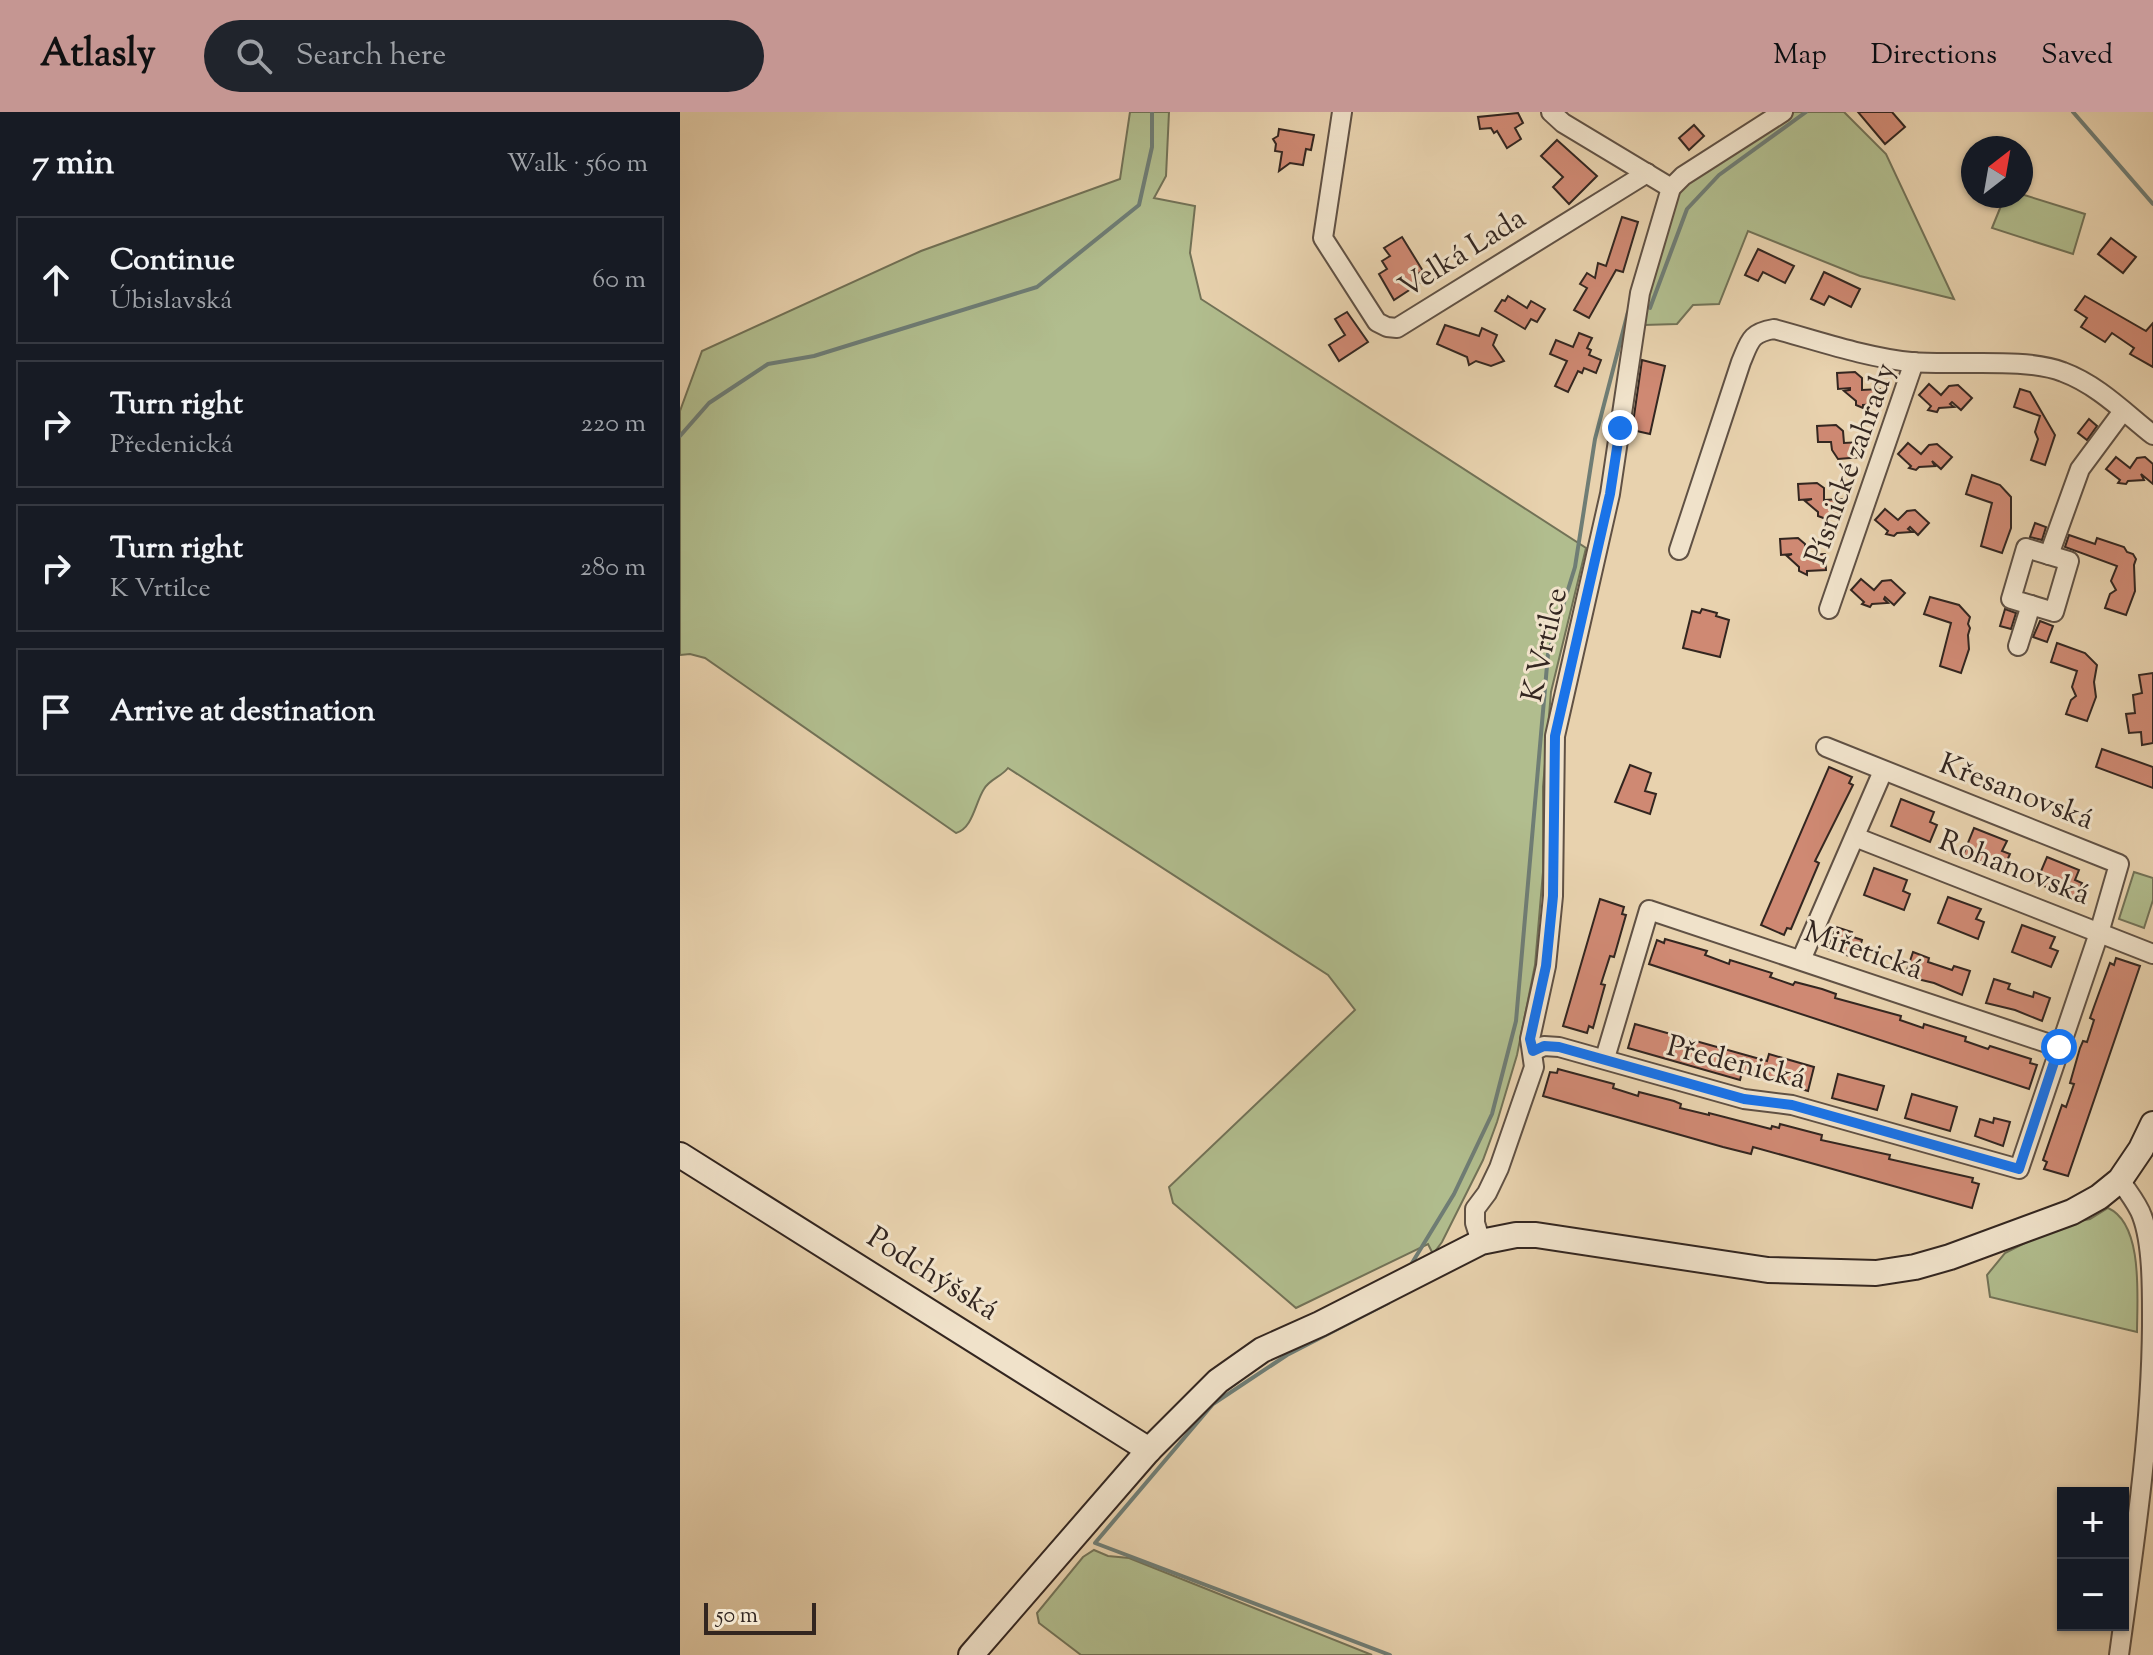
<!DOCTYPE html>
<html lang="en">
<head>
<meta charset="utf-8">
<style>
	body { margin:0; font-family:"Sorts Mill Goudy",serif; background:#20242c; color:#f1f3f6 }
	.controls { position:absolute; right:24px; bottom:24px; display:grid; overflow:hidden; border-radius:0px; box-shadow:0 2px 6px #0004 }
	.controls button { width:72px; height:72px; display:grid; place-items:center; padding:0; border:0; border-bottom:2px solid #363941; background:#171b24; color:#f1f3f6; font:40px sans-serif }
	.compass { position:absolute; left:1281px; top:24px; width:72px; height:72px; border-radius:50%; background:#171b24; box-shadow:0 2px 6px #0004; rotate:31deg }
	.scale { position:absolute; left:24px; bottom:20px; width:112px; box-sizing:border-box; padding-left:8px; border:4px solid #332620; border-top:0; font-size:22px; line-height:28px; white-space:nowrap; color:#332620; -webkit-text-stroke:6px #f0e2ca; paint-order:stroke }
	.stop { position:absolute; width:24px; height:24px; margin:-18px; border:6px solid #1a73e8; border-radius:50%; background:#fff }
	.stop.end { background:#1a73e8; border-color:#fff; box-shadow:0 2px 8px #0008 }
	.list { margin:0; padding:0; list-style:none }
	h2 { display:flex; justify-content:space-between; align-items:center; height:104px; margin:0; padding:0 32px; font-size:34px }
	h2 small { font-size:26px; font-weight:400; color:#9ea1a6 }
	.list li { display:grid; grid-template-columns:52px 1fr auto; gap:24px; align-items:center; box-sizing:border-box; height:128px; margin:0 16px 16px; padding:0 16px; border:2px solid #363941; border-radius:0px }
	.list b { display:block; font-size:30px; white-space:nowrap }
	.list p { margin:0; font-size:26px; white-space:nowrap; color:#9ea1a6 }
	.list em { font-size:26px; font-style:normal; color:#9ea1a6 }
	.icon { flex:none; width:44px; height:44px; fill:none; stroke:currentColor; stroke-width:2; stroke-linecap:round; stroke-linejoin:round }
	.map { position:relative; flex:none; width:1473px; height:1543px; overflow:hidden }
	header { display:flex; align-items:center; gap:48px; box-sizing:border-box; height:112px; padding:0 40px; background:#c59692; color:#111 }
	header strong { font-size:38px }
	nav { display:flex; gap:44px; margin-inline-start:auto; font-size:28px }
	.search { width:560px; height:72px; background:#20242c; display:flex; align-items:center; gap:20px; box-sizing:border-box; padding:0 28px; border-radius:44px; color:#9ea1a6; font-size:30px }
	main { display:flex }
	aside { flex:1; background:#171b24 }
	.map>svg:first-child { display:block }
</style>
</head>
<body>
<header>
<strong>Atlasly</strong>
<div class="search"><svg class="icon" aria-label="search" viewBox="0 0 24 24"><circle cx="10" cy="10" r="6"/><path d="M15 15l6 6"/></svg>Search here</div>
<nav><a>Map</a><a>Directions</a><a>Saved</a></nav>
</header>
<main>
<aside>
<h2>7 min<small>Walk · 560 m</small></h2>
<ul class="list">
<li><svg class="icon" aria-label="ahead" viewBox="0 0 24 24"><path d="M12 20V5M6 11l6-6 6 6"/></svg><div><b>Continue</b><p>Úbislavská</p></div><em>60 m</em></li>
<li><svg class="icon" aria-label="right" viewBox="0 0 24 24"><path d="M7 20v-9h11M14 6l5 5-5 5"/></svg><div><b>Turn right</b><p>Předenická</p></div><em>220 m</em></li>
<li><svg class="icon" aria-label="right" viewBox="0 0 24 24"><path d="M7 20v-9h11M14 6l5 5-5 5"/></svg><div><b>Turn right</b><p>K Vrtilce</p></div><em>280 m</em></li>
<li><svg class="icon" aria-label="arrive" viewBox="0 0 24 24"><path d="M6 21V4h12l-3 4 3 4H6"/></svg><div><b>Arrive at destination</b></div></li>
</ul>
</aside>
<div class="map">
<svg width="1473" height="1543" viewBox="0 0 1473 1543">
	<rect width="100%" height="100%" fill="#e8d2ae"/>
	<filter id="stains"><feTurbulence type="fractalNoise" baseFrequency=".0025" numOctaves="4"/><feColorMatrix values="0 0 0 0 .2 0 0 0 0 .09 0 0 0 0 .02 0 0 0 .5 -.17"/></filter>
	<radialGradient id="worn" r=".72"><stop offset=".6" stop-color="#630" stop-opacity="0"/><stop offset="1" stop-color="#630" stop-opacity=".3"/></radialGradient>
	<!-- green -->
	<g fill="#b1bd8e" stroke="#727257" stroke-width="2">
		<path d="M450 0H489L486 64 474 86 515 94 510 141 521 187 906 436 871 580 863 675V760L855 853 837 943 817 1010 803 1048 762 1130 753 1142 748 1132 616 1196 493 1091 489 1075 675 898 648 863 328 656C321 665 310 667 304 677 295 691 293 716 276 721L25 546 10 542 0 543V299L22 239 241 139 440 67Z"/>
		<path d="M1114 0H1164L1206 42 1274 187 1180 164 1068 119 1039 192 1013 193 997 212 964 213 963 187 999 76 1017 61Z"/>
		<path d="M1341 82 1405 102 1393 142 1312 116 1325 84Z"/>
		<path d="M1454 760 1473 766V788L1464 816 1439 807Z"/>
		<path d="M1428 1096C1464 1112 1457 1187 1457 1220L1310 1185 1307 1163 1325 1141 1381 1113 1410 1107Z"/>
		<path d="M414 1438 428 1444 449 1446 692 1543H401L359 1511 357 1501 403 1445Z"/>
	</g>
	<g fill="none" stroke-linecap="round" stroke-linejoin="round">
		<!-- stream -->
		<g stroke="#6f7d75" stroke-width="4">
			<path d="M1393 0 1473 92"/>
			<path d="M970 196 1007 97 1039 63 1126 0"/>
			<path d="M0 324 29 291 88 252 134 244 357 175 459 93 472 35V0"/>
			<path d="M732 1151 774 1082 812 1002 836 909 868 542 895 455 915 327 948 200"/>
			<path d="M708 1191 607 1243 533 1292 415 1431 710 1543"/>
		</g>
	</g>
	<!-- building -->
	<g fill="#cf8973" stroke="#332620" stroke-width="2">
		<path d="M1178 0H1212L1225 15 1205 32Z"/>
		<path d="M838 1 843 11 835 16 841 27 827 36 817 19 814 21 811 16 800 17 798 5Z"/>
		<path d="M1014 13 1024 24 1009 38 999 26Z"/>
		<path d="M599 17 634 23 631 38 626 37 623 53 610 51 599 59 602 40 595 39 596 32 593 27 598 24Z"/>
		<path d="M877 28 917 64 889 92 873 75 883 65 861 44Z"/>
		<path d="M942 105 958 110 943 160 936 158 909 206 894 198 907 176 900 172 907 161 915 166 918 151 926 154Z"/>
		<path d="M722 125 743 159 735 163 740 171 714 188 699 162 707 157 702 149 710 144 704 136Z"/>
		<path d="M1431 126 1456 145 1443 161 1418 142Z"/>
		<path d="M1078 137 1114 154 1105 171 1083 160 1078 169 1065 163Z"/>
		<path d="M1144 160 1180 177 1171 195 1149 184 1144 193 1131 187Z"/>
		<path d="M828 184 847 196 851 189 865 197 857 210 851 207 845 217 815 199 822 188 825 189Z"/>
		<path d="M1405 184 1466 219 1473 211V255L1450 242 1454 236 1432 221 1425 230 1401 215 1407 206 1395 198Z"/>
		<path d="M667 200 688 230 659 249 649 233 665 223 655 207Z"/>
		<path d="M765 213 799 224 802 216 817 223 813 233 824 249 811 254 796 249 789 253 787 245 757 232Z"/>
		<path d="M899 221 912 226 907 236 911 238 909 243 921 248 916 261 904 256 902 261 898 259 888 280 875 274 887 249 870 242 876 228 893 235Z"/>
		<path d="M962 248 985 254 970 322 952 318Z"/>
		<path d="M1175 260 1182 266V278L1200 277 1201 292 1183 293V296L1176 293V289L1164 279 1170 278V276L1158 277 1157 261Z"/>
		<path d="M1249 272 1261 283 1269 274 1278 273 1292 286 1281 298 1272 290 1270 292 1274 295 1259 296 1257 300 1248 298 1251 294 1239 283Z"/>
		<path d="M1340 277 1350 280 1375 323 1365 353 1351 348 1358 327 1355 320 1360 304 1334 295Z"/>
		<path d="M1409 307 1417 314 1407 328 1398 321Z"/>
		<path d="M1156 313 1163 319 1164 331 1181 330 1182 345 1158 347 1152 338 1151 330H1138L1137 314Z"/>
		<path d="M1228 331 1241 342 1249 333 1257 332 1272 345 1261 357 1252 349 1255 354 1239 355 1236 358 1229 356 1231 354 1218 342Z"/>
		<path d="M1436 345 1450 356 1457 346 1465 345 1473 352V372L1461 362 1464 368 1448 369 1446 372 1438 371 1440 368 1426 357Z"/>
		<path d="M1292 363 1320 373 1331 385V416L1322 441 1301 434 1312 391 1286 382Z"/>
		<path d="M1137 371 1144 376V388L1162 387 1163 403 1146 404V407L1138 404V400L1125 389 1132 387 1119 388 1118 372Z"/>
		<path d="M1205 397 1218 408 1227 399 1235 398 1249 411 1238 423 1230 415 1228 417 1232 420 1217 421 1214 424 1206 422 1208 419 1195 408Z"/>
		<path d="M1355 411 1366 415 1362 428 1350 425Z"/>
		<path d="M1389 423 1415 432 1417 426 1444 435 1447 440 1453 442 1456 447 1454 453 1455 479 1446 503 1425 496 1430 482 1436 478 1431 469 1437 454 1385 435Z"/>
		<path d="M1118 426 1125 432V443L1145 442 1146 458 1127 459V463L1119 459V455L1107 444 1112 442 1101 443 1100 427Z"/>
		<path d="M1181 467 1194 478 1202 469 1211 468 1225 481 1214 493 1205 485 1204 487 1208 491 1192 492 1190 495 1182 492 1184 490 1171 478Z"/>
		<path d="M1250 485 1279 493 1290 505 1288 512 1290 516 1288 523 1289 537 1281 561 1260 554 1271 511 1244 502Z"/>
		<path d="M1022 497 1037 501 1036 504 1049 508 1040 545 1003 536 1012 499 1020 501Z"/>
		<path d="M1325 497 1336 501 1331 517 1320 514Z"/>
		<path d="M1360 509 1373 514 1367 530 1353 525Z"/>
		<path d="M1377 531 1405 541 1417 553 1414 570 1416 585 1407 609 1386 602 1391 588 1396 584 1392 575 1397 559 1371 550Z"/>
		<path d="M1473 561V631L1462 633 1461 620 1449 621 1446 602 1455 601 1453 583 1462 581 1459 563Z"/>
		<path d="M1422 637 1473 655V676L1416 655Z"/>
		<path d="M950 653 971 661 965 679 976 682 970 702 935 690Z"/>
		<path d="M1149 655 1172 665 1169 671 1173 673 1135 749 1139 751 1111 817 1107 816 1104 823 1081 813Z"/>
		<path d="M1221 687 1254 700 1250 710 1257 713 1250 730 1211 714Z"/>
		<path d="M1294 716 1327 729 1322 739 1330 742 1323 758 1283 743Z"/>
		<path d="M1367 745 1399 758 1395 768 1402 771 1396 787 1356 771Z"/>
		<path d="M1194 756 1227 768 1223 779 1230 782 1224 798 1184 783Z"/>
		<path d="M1268 785 1301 797 1296 807 1304 810 1298 827 1258 811Z"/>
		<path d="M920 787 944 795 942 802 946 803 934 845 930 844 921 872 925 873 913 916 909 914 907 921 883 914Z"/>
		<path d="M1342 813 1375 825 1370 836 1378 839 1371 855 1332 840Z"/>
		<path d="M1156 815 1172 820 1170 824 1182 828 1177 846 1148 838Z"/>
		<path d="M985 827 1027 839 1025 843 1049 852 1050 848 1092 861 1090 865 1113 873 1115 870 1142 877 1156 882 1155 886 1221 904 1220 908 1243 916 1244 912 1286 925 1285 929 1308 937 1310 934 1351 947 1350 951 1357 953 1349 977 969 852 977 828 984 831Z"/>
		<path d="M1233 840 1249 846 1248 850 1272 858 1274 854 1290 859 1282 883 1254 871 1225 864Z"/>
		<path d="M1436 846 1460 854 1388 1064 1364 1057 1367 1050 1363 1048 1382 993 1386 995 1394 972 1390 971 1400 936 1403 929 1407 930 1414 908 1410 906 1415 892 1430 851 1434 853Z"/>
		<path d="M1314 867 1330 872 1328 877 1340 881 1353 885 1354 880 1370 886 1362 909 1335 898 1306 891Z"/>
		<path d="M955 912 1087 949 1089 942 1134 955 1128 979 1062 960 1060 968 948 936Z"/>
		<path d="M878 957 934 972 933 976 958 984 959 980 994 989 1001 992 1000 996 1029 1003V1001L1091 1017 1092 1014 1099 1016 1100 1012 1142 1023 1141 1028 1210 1043 1209 1047 1293 1066 1292 1070 1299 1072 1292 1096 1113 1046 1073 1035 1071 1042 1043 1035 863 984 870 960 877 961Z"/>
		<path d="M1158 962 1204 974 1197 998 1152 986Z"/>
		<path d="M1232 982 1277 995 1270 1019 1225 1006Z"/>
		<path d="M1314 1006 1330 1010 1323 1034 1295 1024 1300 1007 1313 1011Z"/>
	</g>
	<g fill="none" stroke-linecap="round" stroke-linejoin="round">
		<!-- street casing -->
		<g stroke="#605144" stroke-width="22">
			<g id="street">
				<path d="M662 0 643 126 697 210 707 215 717 216 967 61"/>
				<path d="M871 0 883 11 991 76"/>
				<path d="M1346 436 1389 449 1374 500 1331 487Z"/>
				<path d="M999 438 1061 250C1070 229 1070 221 1094 217 1139 229 1184 245 1231 250 1274 254 1346 245 1383 260 1418 273 1444 300 1473 323"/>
				<path d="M1369 443 1400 357 1443 299"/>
				<path d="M1149 497 1234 250"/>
				<path d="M1338 534 1351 493"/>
				<path d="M1175 725 1473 842"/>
				<path d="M1121 848 1203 659"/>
				<path d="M853 939 864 934 879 935 1064 987 1112 993 1339 1057 1419 821 1439 752 1146 635"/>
				<path d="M925 946 969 798 1379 935"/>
				<path d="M801 1130 795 1111V1097L807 1081 819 1056 854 955 850 927 866 854 873 784 875 624 930 382 960 181 991 76 1003 64 1103 0"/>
				<path d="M1439 1543C1454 1433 1471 1325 1472 1214 1472 1183 1473 1133 1462 1104 1458 1092 1447 1079 1440 1068"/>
			</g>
		</g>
		<!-- secondary casing -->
		<g stroke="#332620" stroke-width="28">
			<g id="secondary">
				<path d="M0 1043 469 1338"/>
				<path d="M291 1543 469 1338 538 1269 582 1238 640 1212 801 1130 836 1123H856L1088 1158 1196 1161 1235 1155 1270 1145 1392 1100 1419 1085 1440 1068 1461 1037 1473 1012"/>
			</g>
		</g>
		<!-- street -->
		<use href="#street" stroke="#f0e2ca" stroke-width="18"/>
		<!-- secondary -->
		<use href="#secondary" stroke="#f0e2ca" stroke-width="24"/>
	</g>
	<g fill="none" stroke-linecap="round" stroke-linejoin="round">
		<!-- route -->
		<path stroke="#1a73e8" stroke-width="10" d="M940 316 930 382 875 624 873 784 866 854 850 927 853 939 864 934 879 935 1064 987 1112 993 1339 1057 1379 935"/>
	</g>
	<g text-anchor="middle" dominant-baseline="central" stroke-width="6" stroke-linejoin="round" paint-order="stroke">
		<!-- street labels -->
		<g font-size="30" fill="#332620" stroke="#f0e2ca">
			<text transform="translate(783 142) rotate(-32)">Velká Lada</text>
			<text transform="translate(1172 352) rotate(-70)">Písnické zahrady</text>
			<text transform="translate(866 533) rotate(-77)">K Vrtilce</text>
			<text transform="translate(1336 681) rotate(21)">Křesanovská</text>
			<text transform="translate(1334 757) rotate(21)">Rohanovská</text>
			<text transform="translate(1183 840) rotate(19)">Miřetická</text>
			<text transform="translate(1056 952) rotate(14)">Předenická</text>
			<text transform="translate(252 1163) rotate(32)">Podchýšská</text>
		</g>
	</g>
	<rect width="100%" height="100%" filter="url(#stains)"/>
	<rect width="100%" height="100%" fill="url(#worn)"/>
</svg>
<div class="controls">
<button>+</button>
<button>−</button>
</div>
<svg class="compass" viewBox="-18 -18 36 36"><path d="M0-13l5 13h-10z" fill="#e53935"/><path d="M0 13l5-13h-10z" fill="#9ea1a6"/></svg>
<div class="scale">50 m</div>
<div class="stop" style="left:1379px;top:935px"></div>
<div class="stop end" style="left:940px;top:316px"></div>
</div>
</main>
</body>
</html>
